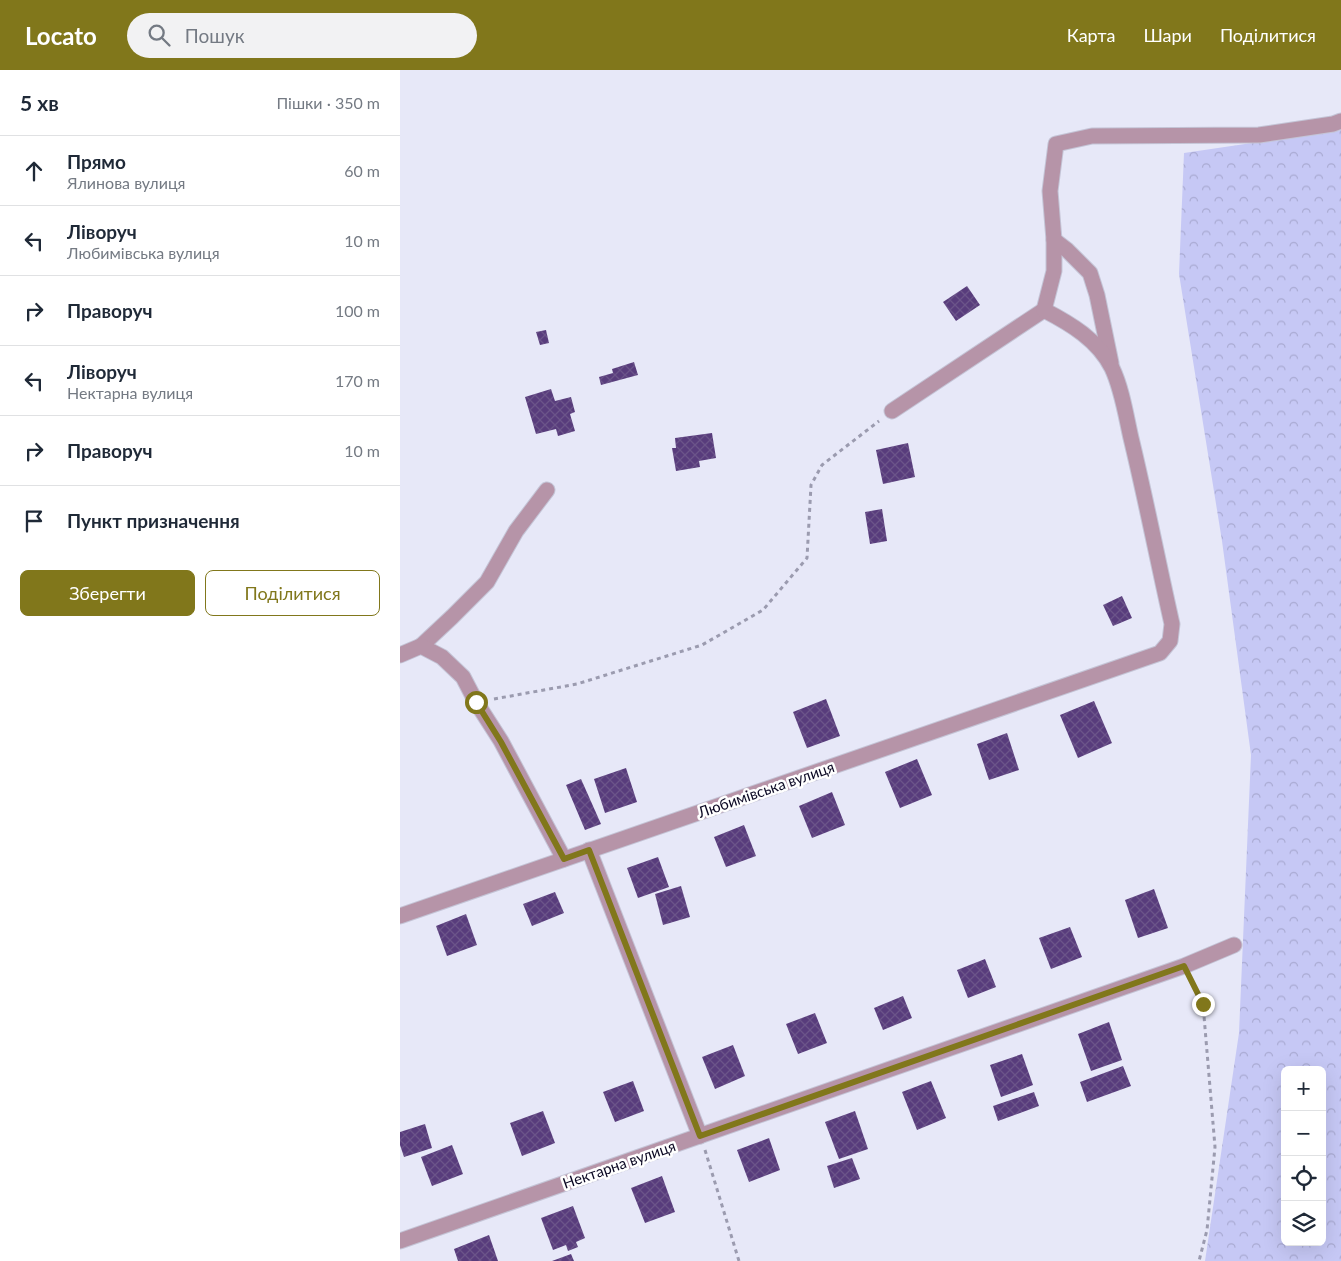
<!DOCTYPE html>
<html lang="uk">
<head>
<meta charset="utf-8">
<style>
	body { margin:0; font-family:Lato,sans-serif; background:#f2f2f3; color:#1f2937 }
	.controls { position:absolute; right:15px; bottom:15px; display:grid; overflow:hidden; border-radius:8px; box-shadow:0 5px 20px #0002 }
	.controls button { width:45px; height:45px; display:grid; place-items:center; padding:0; border:0; border-bottom:1px solid #e0e1e3; background:#fff; color:#1f2937; font:25px sans-serif }
	.stop { position:absolute; width:15px; height:15px; margin:-11px; border:4px solid #81771b; border-radius:50%; background:#fff }
	.stop.end { background:#81771b; border-color:#fff; box-shadow:0 1px 5px #0008 }
	.list { margin:0; padding:0; list-style:none }
	h2 { display:flex; justify-content:space-between; align-items:center; height:65px; margin:0; padding:0 20px; font-size:21px }
	h2 small { font-size:16px; font-weight:400; color:#747a83 }
	.list li { display:grid; grid-template-columns:32px 1fr auto; gap:15px; align-items:center; box-sizing:border-box; height:70px; padding:0 20px; border-top:1px solid #e0e1e3 }
	.list b { display:block; font-size:19px; white-space:nowrap }
	.list p { margin:0; font-size:16px; white-space:nowrap; color:#747a83 }
	.list em { font-size:16px; font-style:normal; color:#747a83 }
	.actions { display:flex; gap:10px; padding:15px 20px }
	.actions a { flex:1; padding:11px 0; border:1px solid #81771b; border-radius:8px; text-align:center; font-size:18px; color:#81771b }
	.actions .main { background:#81771b; color:#fff }
	.icon { flex:none; width:28px; height:28px; fill:none; stroke:currentColor; stroke-width:2; stroke-linecap:round; stroke-linejoin:round }
	.map { position:relative; flex:none; width:941px; height:1191px; overflow:hidden }
	header { display:flex; align-items:center; gap:30px; box-sizing:border-box; height:70px; padding:0 25px; background:#81771b; color:#fff }
	header strong { font-size:24px }
	nav { display:flex; gap:28px; margin-inline-start:auto; font-size:18px }
	.search { width:350px; height:45px; background:#f2f2f3; display:flex; align-items:center; gap:12px; box-sizing:border-box; padding:0 18px; border-radius:28px; color:#747a83; font-size:19px }
	main { display:flex }
	aside { flex:1; background:#fff }
	.map>svg:first-child { display:block }
</style>
</head>
<body>
<header>
<strong>Locato</strong>
<div class="search"><svg class="icon" aria-label="search" viewBox="0 0 24 24"><circle cx="10" cy="10" r="6"/><path d="M15 15l6 6"/></svg>Пошук</div>
<nav><a>Карта</a><a>Шари</a><a>Поділитися</a></nav>
</header>
<main>
<aside>
<h2>5 хв<small>Пішки · 350 m</small></h2>
<ul class="list">
<li><svg class="icon" aria-label="ahead" viewBox="0 0 24 24"><path d="M12 20V5M6 11l6-6 6 6"/></svg><div><b>Прямо</b><p>Ялинова вулиця</p></div><em>60 m</em></li>
<li><svg class="icon" aria-label="left" viewBox="0 0 24 24"><path d="M17 20v-9H6M10 6l-5 5 5 5"/></svg><div><b>Ліворуч</b><p>Любимівська вулиця</p></div><em>10 m</em></li>
<li><svg class="icon" aria-label="right" viewBox="0 0 24 24"><path d="M7 20v-9h11M14 6l5 5-5 5"/></svg><div><b>Праворуч</b></div><em>100 m</em></li>
<li><svg class="icon" aria-label="left" viewBox="0 0 24 24"><path d="M17 20v-9H6M10 6l-5 5 5 5"/></svg><div><b>Ліворуч</b><p>Нектарна вулиця</p></div><em>170 m</em></li>
<li><svg class="icon" aria-label="right" viewBox="0 0 24 24"><path d="M7 20v-9h11M14 6l5 5-5 5"/></svg><div><b>Праворуч</b></div><em>10 m</em></li>
<li><svg class="icon" aria-label="arrive" viewBox="0 0 24 24"><path d="M6 21V4h12l-3 4 3 4H6"/></svg><div><b>Пункт призначення</b></div></li>
</ul>
<div class="actions"><a class="main">Зберегти</a><a>Поділитися</a></div>
</aside>
<div class="map">
<svg width="941" height="1191" viewBox="0 0 941 1191">
	<defs>
		<pattern id="forest-crowns" width="20" height="18" patternUnits="userSpaceOnUse" patternTransform="scale(1.25)"><rect width="20" height="18" fill="#c6c8f5"/><path d="M2 6a3 3 0 1 1 6 0M12 15a3 3 0 1 1 6 0" fill="none" stroke="#a9aad2"/></pattern>
		<pattern id="building-cross-hatch" width="8" height="8" patternUnits="userSpaceOnUse" patternTransform="scale(1.25)"><rect width="8" height="8" fill="#583c7c"/><path d="M0 0l8 8M0 8l8-8" fill="none" stroke="#6b5489"/></pattern>
	</defs>
	<rect width="100%" height="100%" fill="#e7e8f8"/>
	<!-- forest -->
	<path fill="url(#forest-crowns)" fill-rule="evenodd" d="M941 60V1191H805L839 963 851 685 822 471 779 204 784 83ZM885 1000H922V1172H885Z"/>
	<!-- building -->
	<g fill="url(#building-cross-hatch)">
		<path d="M567 216 580 235 556 251 543 232Z"/>
		<path d="M146 260 149 273 140 275 136 262Z"/>
		<path d="M234 292 238 305 201 315 199 307 213 303 212 299Z"/>
		<path d="M151 319 155 331 171 327 175 342 170 344 175 361 158 366 156 359 136 364 125 327Z"/>
		<path d="M312 363 316 388 299 391 300 397 276 401 272 378H276L275 368Z"/>
		<path d="M508 373 515 407 483 414 476 380Z"/>
		<path d="M482 439 487 471 470 474 465 442Z"/>
		<path d="M722 526 732 548 713 556 703 535Z"/>
		<path d="M426 629 440 666 407 678 393 642Z"/>
		<path d="M694 631 712 673 678 688 660 645Z"/>
		<path d="M607 663 619 700 589 710 577 674Z"/>
		<path d="M517 689 532 725 500 738 485 702Z"/>
		<path d="M226 698 237 732 205 743 194 709Z"/>
		<path d="M181 709 201 754 185 760 166 715Z"/>
		<path d="M432 722 445 755 412 768 399 736Z"/>
		<path d="M344 755 356 786 326 797 314 767Z"/>
		<path d="M258 787 269 817 238 828 227 798Z"/>
		<path d="M281 816 290 847 263 855 255 824Z"/>
		<path d="M754 819 768 858 738 868 725 830Z"/>
		<path d="M155 822 164 843 132 856 123 834Z"/>
		<path d="M66 844 77 875 47 886 36 856Z"/>
		<path d="M670 857 682 887 651 899 639 868Z"/>
		<path d="M585 889 596 917 568 928 557 900Z"/>
		<path d="M503 926 512 948 483 960 474 938Z"/>
		<path d="M415 943 427 973 398 984 386 954Z"/>
		<path d="M709 952 722 990 691 1001 678 964Z"/>
		<path d="M333 975 345 1006 315 1019 302 987Z"/>
		<path d="M622 984 633 1015 601 1027 590 995Z"/>
		<path d="M723 996 731 1016 687 1032 680 1012Z"/>
		<path d="M233 1011 244 1041 215 1052 203 1022Z"/>
		<path d="M531 1011 546 1048 517 1060 502 1022Z"/>
		<path d="M634 1022 639 1036 598 1051 593 1036Z"/>
		<path d="M143 1041 155 1073 122 1086 110 1053Z"/>
		<path d="M455 1041 468 1079 439 1089 425 1052Z"/>
		<path d="M25 1054 32 1078 4 1087 0 1075V1062Z"/>
		<path d="M369 1068 380 1100 349 1112 337 1080Z"/>
		<path d="M52 1075 63 1104 32 1116 21 1087Z"/>
		<path d="M452 1088 460 1109 434 1118 427 1096Z"/>
		<path d="M262 1106 275 1142 245 1153 231 1118Z"/>
		<path d="M173 1136 185 1168 176 1172 178 1177 168 1181 166 1175 153 1180 141 1148Z"/>
		<path d="M89 1165 98 1191H58L54 1179Z"/>
		<path d="M171 1184 174 1191H152Z"/>
	</g>
	<g fill="none" stroke-linecap="round" stroke-linejoin="round">
		<!-- minor casing -->
		<g stroke="#c4c4d6" stroke-width="17">
			<g id="minor">
				<path d="M654 170 667 180 690 203 697 225 711 293"/>
				<path d="M492 341 644 240"/>
				<path d="M21 576 52 547 87 512 116 461 147 420"/>
				<path d="M0 585 21 576 42 587 63 607 76 632 101 671 164 789"/>
				<path d="M189 780 300 1066"/>
				<path d="M0 846 760 583 770 571 772 554C758 492 746 430 731 368 726 346 722 319 712 298 698 270 671 254 644 240L654 201V170L650 121 656 74 692 66 859 65 933 54 941 51"/>
				<path d="M0 1171 784 896 834 875"/>
			</g>
		</g>
		<!-- path -->
		<g stroke="#9b9baf" stroke-width="3" stroke-dasharray="4 4" stroke-linecap="butt">
			<path d="M94 629 177 614 302 575 363 540 407 488 411 415 422 395 479 351"/>
			<path d="M791 910 803 934 815 1077 807 1160 799 1191"/>
			<path d="M305 1080 339 1191"/>
		</g>
		<!-- minor -->
		<use href="#minor" stroke="#b694a8" stroke-width="15"/>
	</g>
	<g fill="none" stroke-linecap="round" stroke-linejoin="round">
		<!-- route -->
		<path stroke="#81771b" stroke-width="6" d="M76 632 101 672 164 789 189 780 300 1066 784 896 803 934"/>
	</g>
	<g text-anchor="middle" dominant-baseline="central" stroke-width="5" stroke-linejoin="round" paint-order="stroke">
		<!-- street labels -->
		<g font-size="15" fill="#0a0722" stroke="#fff">
			<text transform="translate(366 719) rotate(-19)">Любимівська вулиця</text>
			<text transform="translate(219 1094) rotate(-19)">Нектарна вулиця</text>
		</g>
	</g>
</svg>
<div class="controls">
<button>+</button>
<button>−</button>
<button><svg class="icon" aria-label="locate" viewBox="0 0 24 24"><circle cx="12" cy="12" r="6"/><path d="M12 2v4M12 18v4M2 12h4M18 12h4"/></svg></button>
<button><svg class="icon" aria-label="layers" viewBox="0 0 24 24"><path d="M12 4l9 5-9 5-9-5zM3 14l9 5 9-5"/></svg></button>
</div>
<div class="stop" style="left:76px;top:632px"></div>
<div class="stop end" style="left:803px;top:934px"></div>
</div>
</main>
</body>
</html>
